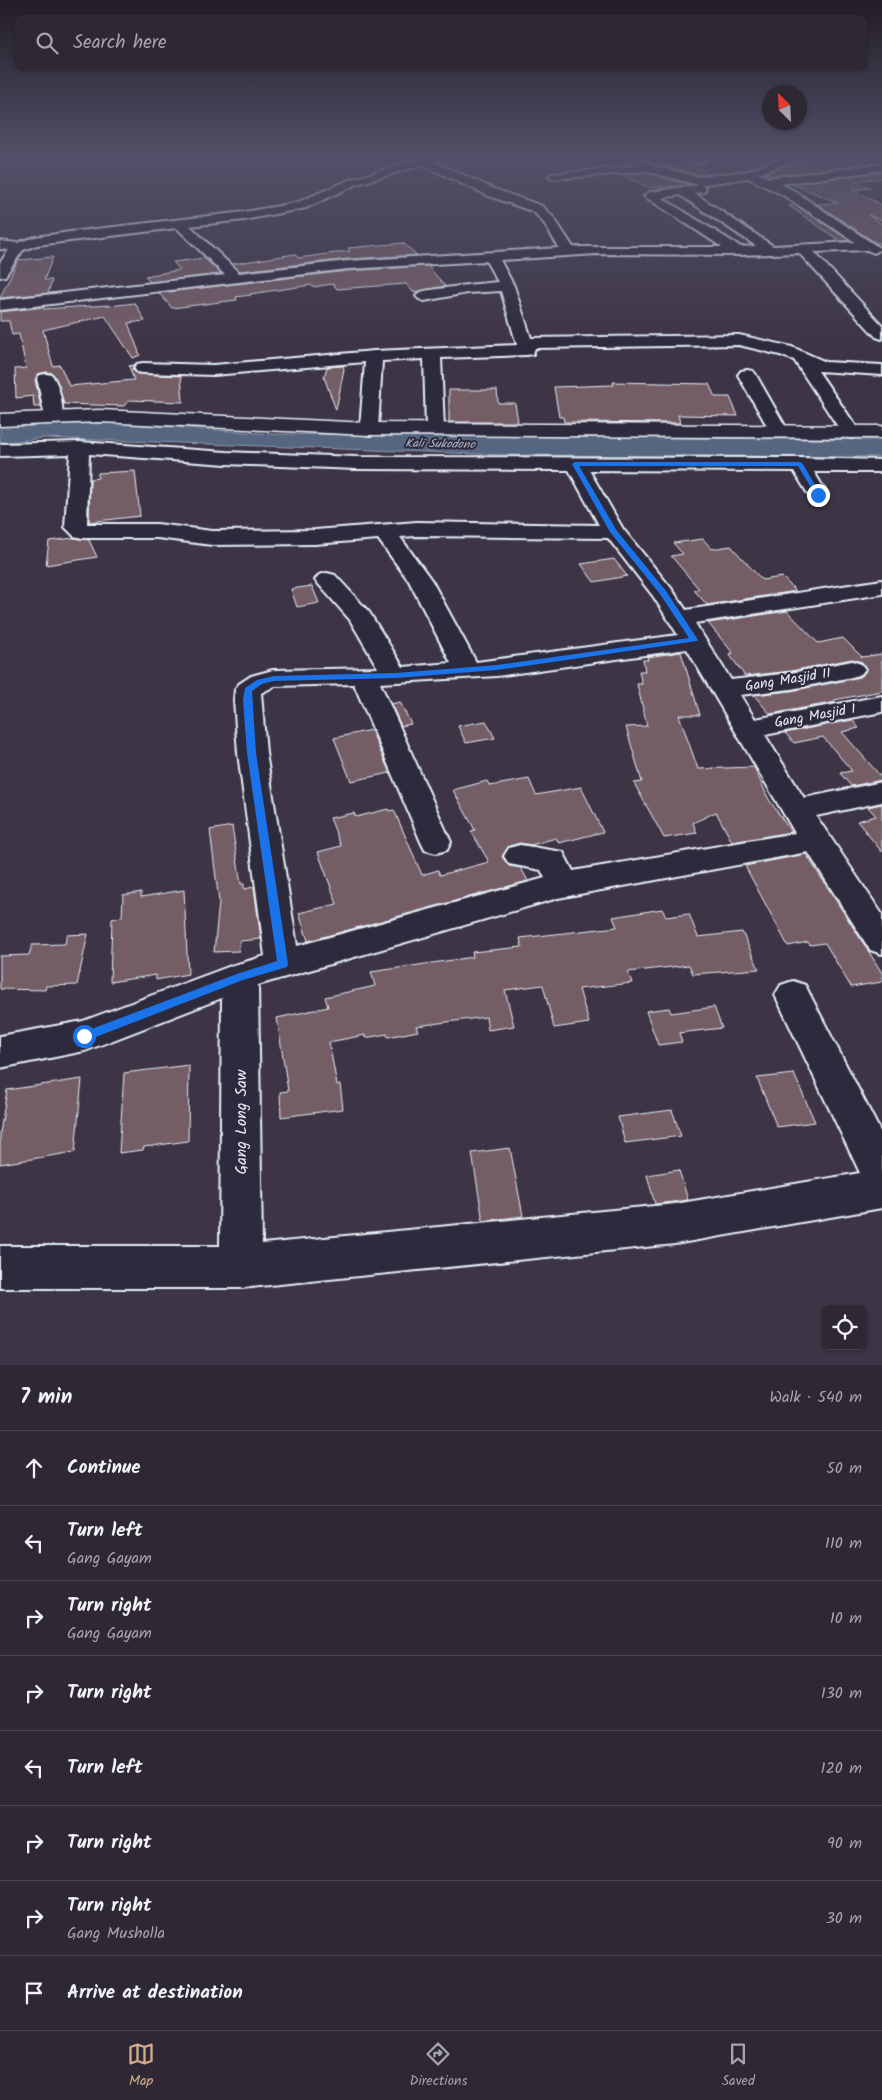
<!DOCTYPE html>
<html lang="en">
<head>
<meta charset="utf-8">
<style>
	body { margin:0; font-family:Kalam,sans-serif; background:#3a3340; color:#f1f3f6 }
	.controls { position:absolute; right:15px; bottom:15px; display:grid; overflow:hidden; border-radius:8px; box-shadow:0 1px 4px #0004 }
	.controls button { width:45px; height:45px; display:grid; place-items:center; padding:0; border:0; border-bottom:1px solid #49444f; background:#2e2734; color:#f1f3f6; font:25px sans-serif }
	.compass { position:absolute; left:762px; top:85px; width:45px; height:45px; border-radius:50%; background:#2e2734; box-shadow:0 1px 4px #0004; rotate:336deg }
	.stop { position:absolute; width:15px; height:15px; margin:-11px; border:4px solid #1a73e8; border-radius:50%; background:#fff }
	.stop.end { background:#1a73e8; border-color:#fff; box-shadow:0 1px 5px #0008 }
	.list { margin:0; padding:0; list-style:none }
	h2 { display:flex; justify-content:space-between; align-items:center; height:65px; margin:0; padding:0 20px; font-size:21px }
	h2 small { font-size:16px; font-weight:400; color:#a7a5ac }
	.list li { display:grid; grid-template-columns:32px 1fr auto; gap:15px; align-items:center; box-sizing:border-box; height:75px; padding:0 20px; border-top:1px solid #49444f }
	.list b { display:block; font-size:19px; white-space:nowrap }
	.list p { margin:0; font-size:16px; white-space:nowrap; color:#a7a5ac }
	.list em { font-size:16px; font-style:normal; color:#a7a5ac }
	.icon { flex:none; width:28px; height:28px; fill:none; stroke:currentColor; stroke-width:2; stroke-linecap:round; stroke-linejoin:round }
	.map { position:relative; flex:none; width:882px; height:1365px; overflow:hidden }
	.search { position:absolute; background:#2e2734; box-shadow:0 1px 4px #0004; left:15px; right:15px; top:15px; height:55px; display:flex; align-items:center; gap:12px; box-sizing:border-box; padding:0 18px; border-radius:8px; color:#a7a5ac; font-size:19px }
	.sheet { height:665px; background:#2e2734 }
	nav { display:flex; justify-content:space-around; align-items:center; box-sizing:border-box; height:70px; border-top:1px solid #49444f; background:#2e2734; font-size:14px; color:#a7a5ac }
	nav a { display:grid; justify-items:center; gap:2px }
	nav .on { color:#d6ab8b }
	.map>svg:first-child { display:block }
</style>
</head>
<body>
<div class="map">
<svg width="882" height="1365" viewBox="0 0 882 1365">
	<rect width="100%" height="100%" fill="#3d3445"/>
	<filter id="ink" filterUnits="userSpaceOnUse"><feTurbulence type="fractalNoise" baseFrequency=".02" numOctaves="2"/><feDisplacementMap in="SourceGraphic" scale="10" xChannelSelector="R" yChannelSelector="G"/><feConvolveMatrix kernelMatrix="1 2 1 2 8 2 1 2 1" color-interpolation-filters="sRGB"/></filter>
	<g filter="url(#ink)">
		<!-- water -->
		<path fill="#566681" stroke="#909eb1" d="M102 422 273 434 882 440V457L505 455 44 438 0 443V426Z"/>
		<!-- building -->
		<g fill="#755d66" stroke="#e8f1f8">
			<path d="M726 157H781L751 168Z"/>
			<path d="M806 157H848L868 164 770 176 765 174 803 161Z"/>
			<path d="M694 163 708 174 699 175 662 166Z"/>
			<path d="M882 172V178L855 181 871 188 852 190 882 205V220L868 215 882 224V243H876L817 204 839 203 792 184Z"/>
			<path d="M646 173 690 185 650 188 621 175Z"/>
			<path d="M795 205 849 240 840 241 789 206Z"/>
			<path d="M403 243 417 255 348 259 240 271 232 264 295 254 298 258 350 251 348 248Z"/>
			<path d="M53 257 44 280H52L48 293 0 298 18 260Z"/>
			<path d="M204 258 221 274 150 282 145 276 180 270 173 262Z"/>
			<path d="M428 266 445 286 413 292 406 284 337 289 333 284 313 287 311 285 250 294 251 295 236 297 237 300 172 308 159 293 348 271Z"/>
			<path d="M135 303 145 321 128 323 140 355 133 358 105 316 43 330 53 366 60 365 69 386 134 380 129 366 134 365 132 369 137 374 181 376 183 402 129 400 124 406 64 404 56 379 52 373 46 372 38 374 35 380 41 407H34L33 396 16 398 15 369 26 368 19 334 12 335 9 321H0V312L44 307 43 309 109 305V306Z"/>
			<path d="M343 366 344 369 336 410 324 377 327 367Z"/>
			<path d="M613 382 709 384 715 397H730L738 416 678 415 680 423 564 422 563 417H559L554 387 614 385Z"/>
			<path d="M449 390H497L498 403H515L518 422H449Z"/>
			<path d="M135 471 140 516 89 522 90 479 98 478V473Z"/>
			<path d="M74 538 89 540 97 557 46 565 49 541Z"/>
			<path d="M703 539 712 549 731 546 762 580 782 577 796 591 707 605 694 590 699 589 671 556 683 554 673 543Z"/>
			<path d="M614 559 627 576 594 582 581 564Z"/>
			<path d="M312 586 319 603 297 607 291 589Z"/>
			<path d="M787 611 818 643 843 638 862 657 882 654V691L834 700 836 702 770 714 754 695 791 691 852 679 862 676 867 669 862 662 852 659 791 671 745 676 729 654 733 653 708 623Z"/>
			<path d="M681 652 700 715H679L698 769 754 767 768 798 791 832 732 842 716 812 693 823 697 833 664 838 634 783 642 782 626 727 647 726 637 684H642L639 671H645L643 660H648L647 657Z"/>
			<path d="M400 702 411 724 401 726 391 704Z"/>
			<path d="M852 720 859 728 842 732 882 778V780L851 786 840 773 852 771 823 737 794 743 785 733Z"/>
			<path d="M486 721 495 738 466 743 458 726Z"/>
			<path d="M371 730 390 773 351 781 334 738Z"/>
			<path d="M529 779 536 795 581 787 603 832 559 843 556 838 531 845 520 843 509 846 502 857 509 866 521 868 528 881 308 941 299 913 337 904 318 852 341 846 330 818 354 813 356 817 388 809 389 811 394 810 422 875 438 870 440 875 489 862 471 831 475 830 453 790 487 781 490 786Z"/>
			<path d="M882 804V852L857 821 876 816 868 807Z"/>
			<path d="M232 826 241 884H244V889L254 887 261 939 240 941 239 951 214 952 219 902 210 830Z"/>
			<path d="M806 854 869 952 882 973V982L851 987 825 943 810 945 808 942 788 946 745 866Z"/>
			<path d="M184 890 188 974 156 980V975L110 982 112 919 122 917 123 895 141 892V897Z"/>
			<path d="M662 909 666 917 689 914 698 937 742 932 759 969 693 974 689 965 628 972 632 983 579 989 589 1023 554 1028 543 985 505 990 514 1026 488 1030 486 1017 416 1026 418 1031 388 1037 387 1034 365 1038V1035L329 1042 337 1085 340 1084 343 1109 281 1117 280 1092 288 1091 277 1018 328 1007 325 997 375 986 371 972 473 957 472 952 522 947 520 938 617 927 613 917Z"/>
			<path d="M88 934 77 985 46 986 45 990 0 989V956L29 955 32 945 65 944 67 935Z"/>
			<path d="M714 1007 722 1028 679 1033 682 1042 658 1045 646 1011 669 1008 671 1013Z"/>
			<path d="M189 1065 188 1141 144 1147 143 1150 119 1153 124 1073Z"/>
			<path d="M794 1074 815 1122 777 1127 757 1078Z"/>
			<path d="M82 1079 75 1152 0 1164V1133L7 1090Z"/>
			<path d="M672 1110 681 1136 625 1143 618 1117Z"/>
			<path d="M510 1148 523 1216 483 1221 472 1153Z"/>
			<path d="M679 1170 688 1200 655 1204 647 1175Z"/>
		</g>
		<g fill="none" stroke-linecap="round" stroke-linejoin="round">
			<!-- minor casing -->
			<g stroke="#e8f1f8" stroke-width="4">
				<g id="minor">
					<path d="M427 157H444L434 162 497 190 542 206 554 218 573 247H722L644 196 650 192 700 185 704 186 706 189 704 192 694 193 773 246 855 242 783 195 748 178 699 185 646 171 555 179 551 178 549 176 551 174 636 166 625 157H638L656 167 699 177 748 171 786 157H804L803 159 780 165 759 174 768 178 882 164V170L780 184 791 189 881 249 874 253 867 250 814 252 882 325V339L876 337 799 253 738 255 597 254 500 260 514 286 531 338 739 335 792 347 826 362 882 365V375L818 371 860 432 858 436 851 438 844 436 794 360 780 355 739 345 535 348 533 354 527 355 441 358 444 429 442 433 435 435 428 433 426 429 424 359 382 361 378 429 376 433 369 435 362 433 360 429 365 362 214 375 143 373 137 372 134 368 137 364 143 363 214 365 374 351 517 345 501 291 467 293 424 301 419 299 416 296 419 293 424 291 467 285 498 282 486 261 348 269 0 310V300L225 275 177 228 37 245 23 250 5 276 0 277V263L9 250 0 249V241L17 243 35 237 70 232 244 212 279 206 298 202 349 180ZM422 165 489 196 534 212 544 223 559 248 348 261 239 273 190 226 244 220 306 208 357 184ZM680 195 756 246 741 247 662 198Z"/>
					<path d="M689 157H703L706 160 700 163Z"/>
					<path d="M747 370 753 371 756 375 788 431 786 435 779 437 772 435 770 431 738 375 741 371Z"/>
					<path d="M46 374 52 375C60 386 62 403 63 416L61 420 54 422 47 420C43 414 40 388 37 379L40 375Z"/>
					<path d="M80 442 226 452 356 457 800 458 882 460V472H814L828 495 825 499 818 501 811 499 794 471 589 470 623 529 671 588 686 610 882 580V594L695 623 731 680 791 673 852 661 861 664 865 669 861 674 852 677 791 689 740 695 755 719 882 696V712L765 735 804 798 882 782V802L816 816 882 914V954L870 950 808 852 558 898 258 985 262 1244 675 1204 860 1173 775 995 781 985 793 981 805 985 882 1135V1208L675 1244 241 1288H0V1246H220L222 998 85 1051 0 1068V1036L83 1021 228 967 265 956 238 753 234 700 235 690 239 684 251 676 273 670 378 668 350 620 315 580 319 575 327 573 335 575 369 612 403 667 451 663 409 581 378 539 315 544 212 545 157 538H82L74 536 65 527 70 454 0 456V444ZM89 454 226 464 356 469 569 470 599 525 417 522 315 530 212 531 157 524H87ZM417 536 608 538 653 596 678 635 476 662 432 581 400 537ZM687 649 795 833 573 871 563 852 520 845 509 848 504 856 509 864 541 870 545 878 297 946 266 753 261 693 275 686 354 684 421 842 425 850 436 853 447 850 451 842 380 683 497 676Z"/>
				</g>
			</g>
			<!-- major casing -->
			<g stroke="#e8f1f8" stroke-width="3">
				<path id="major" d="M100 410 369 423 882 426V438L369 435 100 422 0 426V414Z"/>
			</g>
			<!-- minor -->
			<use href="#minor" fill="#2f2a3d" fill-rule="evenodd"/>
			<!-- major -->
			<use href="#major" fill="#2f2a3d" fill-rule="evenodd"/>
		</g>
	</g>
	<!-- sky -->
	<linearGradient id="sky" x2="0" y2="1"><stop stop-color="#221d26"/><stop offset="0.45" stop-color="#515068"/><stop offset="1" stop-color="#515068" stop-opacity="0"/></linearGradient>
	<rect width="882" height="348" fill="url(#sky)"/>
	<!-- route -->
	<path fill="#1a73e8" d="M800 462 803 464 821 496H816L798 466H579L617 531 666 591 698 640 697 641 497 670 396 678 274 681 262 684 252 691 256 753 288 964 287 967 243 980 88 1040H81L79 1036 81 1033 237 974 277 961 247 753 243 700 245 688 257 680 274 676 396 673 497 665 689 638 660 594 610 532 572 464 575 462Z"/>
	<g text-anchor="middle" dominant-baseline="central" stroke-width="4" stroke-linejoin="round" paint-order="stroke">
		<!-- far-water labels -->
		<g font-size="12" font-style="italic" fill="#aeb9c8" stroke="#2f2a3d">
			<text transform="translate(440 444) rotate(1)">Kali Sukodono</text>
		</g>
		<!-- street labels -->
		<g font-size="14" fill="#e8f1f8" stroke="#2f2a3d">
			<text transform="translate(788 680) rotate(-9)">Gang Masjid II</text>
			<text transform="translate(815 716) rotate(-10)">Gang Masjid I</text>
		</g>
		<!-- near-street labels -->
		<g font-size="16" fill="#e8f1f8" stroke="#2f2a3d">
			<text transform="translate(241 1122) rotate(-90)">Gang Long Saw</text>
		</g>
	</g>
</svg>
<div class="controls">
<button><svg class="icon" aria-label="locate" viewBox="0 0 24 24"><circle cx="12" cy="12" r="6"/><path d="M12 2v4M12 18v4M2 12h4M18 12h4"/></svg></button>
</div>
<svg class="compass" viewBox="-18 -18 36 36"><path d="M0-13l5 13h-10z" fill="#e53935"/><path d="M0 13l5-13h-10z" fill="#a7a5ac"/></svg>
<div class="stop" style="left:84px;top:1036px"></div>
<div class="stop end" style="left:818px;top:495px"></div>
<div class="search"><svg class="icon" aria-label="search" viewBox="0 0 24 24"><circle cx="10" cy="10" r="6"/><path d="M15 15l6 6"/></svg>Search here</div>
</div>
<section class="sheet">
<h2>7 min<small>Walk · 540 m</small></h2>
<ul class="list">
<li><svg class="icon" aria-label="ahead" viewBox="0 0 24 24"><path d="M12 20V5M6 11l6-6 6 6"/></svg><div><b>Continue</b></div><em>50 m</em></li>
<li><svg class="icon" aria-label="left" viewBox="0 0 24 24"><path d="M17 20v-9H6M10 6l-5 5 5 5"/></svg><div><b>Turn left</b><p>Gang Gayam</p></div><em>110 m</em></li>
<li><svg class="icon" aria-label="right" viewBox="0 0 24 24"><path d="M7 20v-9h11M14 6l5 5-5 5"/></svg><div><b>Turn right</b><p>Gang Gayam</p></div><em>10 m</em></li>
<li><svg class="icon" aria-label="right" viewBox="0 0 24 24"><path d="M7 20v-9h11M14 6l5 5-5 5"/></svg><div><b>Turn right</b></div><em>130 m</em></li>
<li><svg class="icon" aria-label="left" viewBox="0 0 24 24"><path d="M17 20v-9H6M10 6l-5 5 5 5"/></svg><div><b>Turn left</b></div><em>120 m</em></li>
<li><svg class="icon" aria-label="right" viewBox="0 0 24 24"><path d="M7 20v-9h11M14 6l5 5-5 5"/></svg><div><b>Turn right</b></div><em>90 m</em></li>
<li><svg class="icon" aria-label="right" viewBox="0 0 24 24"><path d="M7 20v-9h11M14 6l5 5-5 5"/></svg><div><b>Turn right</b><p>Gang Musholla</p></div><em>30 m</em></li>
<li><svg class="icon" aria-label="arrive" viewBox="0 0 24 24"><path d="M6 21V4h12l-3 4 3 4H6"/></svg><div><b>Arrive at destination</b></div></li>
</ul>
</section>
<nav>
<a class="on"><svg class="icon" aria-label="map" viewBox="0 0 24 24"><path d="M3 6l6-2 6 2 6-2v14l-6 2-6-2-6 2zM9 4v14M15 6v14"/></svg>Map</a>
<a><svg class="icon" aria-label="directions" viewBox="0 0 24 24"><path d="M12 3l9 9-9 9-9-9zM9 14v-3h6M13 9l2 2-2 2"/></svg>Directions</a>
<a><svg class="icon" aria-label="saved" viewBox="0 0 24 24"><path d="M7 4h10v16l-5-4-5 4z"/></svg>Saved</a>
</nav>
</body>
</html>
